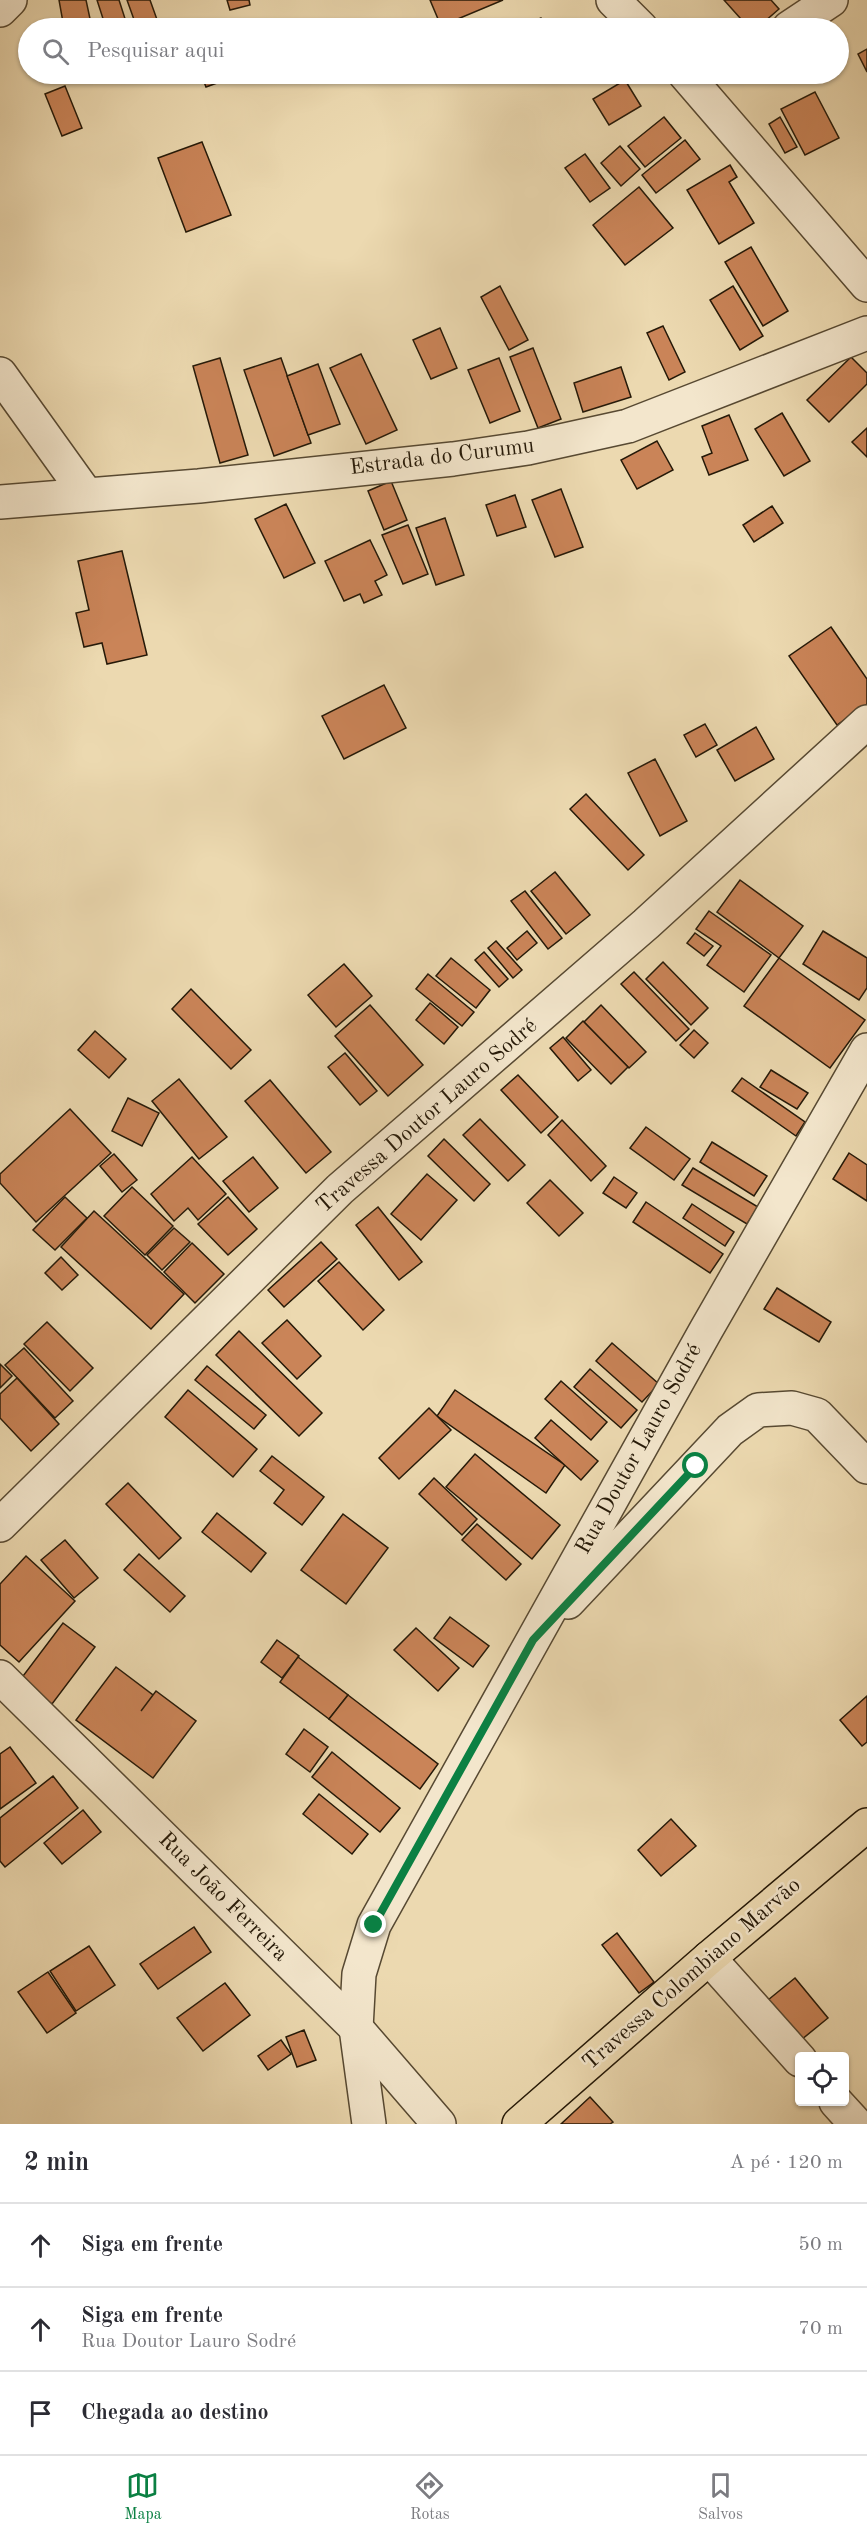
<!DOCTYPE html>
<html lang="pt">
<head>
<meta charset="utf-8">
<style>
	body { margin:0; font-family:"Old Standard TT",serif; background:#f7f7f7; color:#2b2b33 }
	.controls { position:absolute; right:18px; bottom:18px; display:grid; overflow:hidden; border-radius:6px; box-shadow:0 2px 4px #0004 }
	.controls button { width:54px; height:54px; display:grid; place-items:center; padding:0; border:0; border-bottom:2px solid #e1e1e2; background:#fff; color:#2b2b33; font:30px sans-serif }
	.stop { position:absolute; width:18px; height:18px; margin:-14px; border:4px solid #0b8043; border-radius:50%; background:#fff }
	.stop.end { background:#0b8043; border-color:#fff; box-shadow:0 2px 6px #0008 }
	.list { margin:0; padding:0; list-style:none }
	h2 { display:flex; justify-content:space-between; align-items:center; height:78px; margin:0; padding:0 24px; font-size:26px }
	h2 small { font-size:20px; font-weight:400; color:#7c7c81 }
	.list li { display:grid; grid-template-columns:39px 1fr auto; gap:18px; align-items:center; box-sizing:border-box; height:84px; padding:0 24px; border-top:2px solid #e1e1e2 }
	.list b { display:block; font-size:22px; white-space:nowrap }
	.list p { margin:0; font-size:20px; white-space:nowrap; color:#7c7c81 }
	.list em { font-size:20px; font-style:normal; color:#7c7c81 }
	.icon { flex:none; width:33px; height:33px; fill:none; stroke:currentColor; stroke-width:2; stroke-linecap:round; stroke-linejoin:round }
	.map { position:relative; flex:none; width:867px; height:2124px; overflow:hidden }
	.search { position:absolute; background:#fff; box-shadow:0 2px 4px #0004; left:18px; right:18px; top:18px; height:66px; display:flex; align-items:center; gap:15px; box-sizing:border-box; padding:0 21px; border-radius:33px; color:#7c7c81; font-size:22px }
	.sheet { height:330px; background:#fff }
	nav { display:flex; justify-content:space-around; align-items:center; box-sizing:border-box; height:84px; border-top:2px solid #e1e1e2; background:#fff; font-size:16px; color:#7c7c81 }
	nav a { display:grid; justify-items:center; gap:3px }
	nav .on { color:#0b8043 }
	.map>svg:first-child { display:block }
</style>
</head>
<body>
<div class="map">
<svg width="867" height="2124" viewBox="0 0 867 2124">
	<rect width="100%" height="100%" fill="#ecd9b0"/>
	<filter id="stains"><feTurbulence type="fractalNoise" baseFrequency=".00333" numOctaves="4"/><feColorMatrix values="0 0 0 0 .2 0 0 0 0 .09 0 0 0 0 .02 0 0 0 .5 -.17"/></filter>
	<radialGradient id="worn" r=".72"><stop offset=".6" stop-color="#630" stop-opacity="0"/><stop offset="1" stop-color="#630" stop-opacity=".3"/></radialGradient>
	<!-- building -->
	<g fill="#ca8458" stroke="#251908" stroke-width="1.5">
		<path d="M59 0H86L92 28H64Z"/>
		<path d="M97 0H119L128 28H106Z"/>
		<path d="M127 0H150L160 28H137Z"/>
		<path d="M227 0H249L250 5 230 10Z"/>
		<path d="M430 0H503L441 26Z"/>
		<path d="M724 0H771L779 9 757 28H749Z"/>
		<path d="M541 18 546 28H518Z"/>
		<path d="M867 49V72L858 54Z"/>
		<path d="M201 74H242L206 87Z"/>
		<path d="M625 80 641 106 609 125 593 99Z"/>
		<path d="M65 86 82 128 62 136 45 94Z"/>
		<path d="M815 92 839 138 805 155 781 109Z"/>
		<path d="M664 117 681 138 645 167 628 146Z"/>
		<path d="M780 117 797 147 785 153 769 124Z"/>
		<path d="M685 140 700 159 656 193 642 175Z"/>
		<path d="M202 142 231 215 186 232 158 158Z"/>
		<path d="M620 146 640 169 621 186 601 163Z"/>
		<path d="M585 154 610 188 590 202 565 168Z"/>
		<path d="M730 165 737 177 729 182 754 223 719 244 687 190Z"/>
		<path d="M639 187 673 228 625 265 593 225Z"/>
		<path d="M751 247 788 311 763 326 725 262Z"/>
		<path d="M500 286 528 340 509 350 481 297Z"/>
		<path d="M733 286 763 336 740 350 710 300Z"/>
		<path d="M663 326 685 372 669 380 647 333Z"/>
		<path d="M440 328 457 368 431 379 413 340Z"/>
		<path d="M533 348 561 419 538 428 510 357Z"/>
		<path d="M361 354 397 430 366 444 330 368Z"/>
		<path d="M851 357 867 373V384L829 422 807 400Z"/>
		<path d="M220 358 248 455 220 463 193 366Z"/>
		<path d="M281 358 311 443 274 456 244 370Z"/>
		<path d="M499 358 520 411 490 423 468 370Z"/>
		<path d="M318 364 340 424 308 435 287 376Z"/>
		<path d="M621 367 631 397 583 412 574 383Z"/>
		<path d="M782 413 810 461 784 476 755 429Z"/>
		<path d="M729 415 748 460 709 475 702 457 712 453 702 426Z"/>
		<path d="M867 428V457L852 442Z"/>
		<path d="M657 441 673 470 637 489 621 460Z"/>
		<path d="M391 481 407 520 384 530 368 491Z"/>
		<path d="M561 489 583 547 555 557 532 500Z"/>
		<path d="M515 495 526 527 497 536 486 505Z"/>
		<path d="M286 504 315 563 284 578 255 519Z"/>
		<path d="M772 506 783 523 754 542 743 525Z"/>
		<path d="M445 518 464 575 436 585 416 528Z"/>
		<path d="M408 525 428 574 403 584 382 535Z"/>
		<path d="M370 540 387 575 375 581 382 595 364 603 360 594 344 601 325 561Z"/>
		<path d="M122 551 147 655 107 664 102 643 84 647 76 613 89 610 78 561Z"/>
		<path d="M831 627 867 679V704L837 725 789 656Z"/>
		<path d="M384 685 406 728 344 759 322 716Z"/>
		<path d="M705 724 717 745 696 757 684 735Z"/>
		<path d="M756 727 774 759 735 781 717 750Z"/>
		<path d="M655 759 687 821 660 836 628 773Z"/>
		<path d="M586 794 644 855 628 870 570 809Z"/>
		<path d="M555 872 590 915 566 934 531 891Z"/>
		<path d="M740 880 803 926 779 958 717 912Z"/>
		<path d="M525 891 562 938 548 949 511 901Z"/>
		<path d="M709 911 771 955 744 992 707 965 721 946 696 929Z"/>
		<path d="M527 931 537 943 517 960 507 948Z"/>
		<path d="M823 931 867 958V988L859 1000 803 964Z"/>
		<path d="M695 933 713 946 704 956 687 943Z"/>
		<path d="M496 941 522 970 513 978 488 948Z"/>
		<path d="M484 952 508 979 499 987 475 960Z"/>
		<path d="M451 958 490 990 476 1008 436 976Z"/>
		<path d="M779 958 865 1020 830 1068 744 1006Z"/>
		<path d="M663 962 708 1008 691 1025 646 979Z"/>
		<path d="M344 964 372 996 336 1027 308 995Z"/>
		<path d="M634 972 689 1029 676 1041 621 984Z"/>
		<path d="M428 974 474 1012 462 1026 416 989Z"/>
		<path d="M191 989 251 1050 231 1069 172 1009Z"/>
		<path d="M430 1003 458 1027 444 1044 416 1020Z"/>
		<path d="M370 1005 423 1065 388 1096 335 1036Z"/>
		<path d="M601 1005 646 1052 629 1068 584 1022Z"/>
		<path d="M583 1021 628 1067 611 1084 566 1038Z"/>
		<path d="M694 1030 708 1043 694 1058 680 1045Z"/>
		<path d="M95 1031 126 1059 109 1078 78 1050Z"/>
		<path d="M563 1037 591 1070 578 1081 550 1048Z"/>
		<path d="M345 1053 377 1091 360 1105 328 1067Z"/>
		<path d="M771 1070 808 1093 797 1109 760 1087Z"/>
		<path d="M518 1075 558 1117 541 1133 501 1090Z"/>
		<path d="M742 1078 805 1122 796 1136 732 1091Z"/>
		<path d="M179 1079 227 1137 199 1159 152 1101Z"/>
		<path d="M270 1080 331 1152 306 1173 245 1101Z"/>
		<path d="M128 1098 159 1113 142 1146 112 1131Z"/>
		<path d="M70 1109 111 1153 36 1222 0 1183V1174Z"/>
		<path d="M480 1119 525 1165 508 1181 463 1135Z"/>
		<path d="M562 1120 606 1166 591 1181 548 1135Z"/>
		<path d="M646 1127 690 1159 674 1180 630 1148Z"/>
		<path d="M444 1139 490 1184 474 1201 428 1156Z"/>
		<path d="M712 1142 767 1176 754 1196 700 1162Z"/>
		<path d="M849 1153 867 1165V1201L833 1179Z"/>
		<path d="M114 1154 137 1180 122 1192 100 1166Z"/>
		<path d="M192 1157 226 1194 198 1220 188 1208 174 1221 151 1194Z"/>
		<path d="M253 1157 278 1188 249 1212 223 1181Z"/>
		<path d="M693 1168 758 1207 747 1224 682 1185Z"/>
		<path d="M427 1174 457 1200 421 1240 391 1214Z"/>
		<path d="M614 1177 637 1193 626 1208 603 1193Z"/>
		<path d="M550 1180 583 1213 559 1236 527 1203Z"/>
		<path d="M132 1187 173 1226 145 1255 104 1216Z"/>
		<path d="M65 1197 87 1218 55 1250 33 1230Z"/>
		<path d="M228 1197 257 1229 228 1255 198 1224Z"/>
		<path d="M646 1202 723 1254 710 1273 633 1222Z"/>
		<path d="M692 1204 734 1232 725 1246 683 1218Z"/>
		<path d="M378 1207 422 1262 399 1280 356 1225Z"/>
		<path d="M94 1211 184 1294 151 1329 61 1247Z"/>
		<path d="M174 1228 190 1242 162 1270 147 1255Z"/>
		<path d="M321 1242 337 1259 284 1307 268 1290Z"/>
		<path d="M192 1243 224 1274 195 1303 164 1272Z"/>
		<path d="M61 1257 78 1275 62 1290 45 1273Z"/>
		<path d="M339 1262 384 1310 363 1330 318 1281Z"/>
		<path d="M777 1288 831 1322 819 1342 764 1309Z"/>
		<path d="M287 1320 321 1356 297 1379 262 1343Z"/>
		<path d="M47 1322 93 1368 70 1391 24 1344Z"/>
		<path d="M239 1331 322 1413 299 1436 216 1355Z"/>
		<path d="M612 1343 659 1384 642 1402 596 1361Z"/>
		<path d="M24 1348 73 1401 55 1418 5 1365Z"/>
		<path d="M0 1364 12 1376 0 1388Z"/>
		<path d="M207 1366 266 1415 254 1429 195 1380Z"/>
		<path d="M590 1369 637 1410 621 1428 574 1387Z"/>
		<path d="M17 1378 59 1424 31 1451 0 1418V1394Z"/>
		<path d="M561 1381 607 1422 591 1440 545 1399Z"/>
		<path d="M188 1390 257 1449 233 1477 165 1417Z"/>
		<path d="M455 1390 565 1465 546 1493 437 1416Z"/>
		<path d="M429 1408 451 1430 399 1479 379 1458Z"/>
		<path d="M551 1420 598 1461 581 1480 535 1438Z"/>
		<path d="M475 1454 560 1525 532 1559 446 1487Z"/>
		<path d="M272 1456 324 1497 302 1525 274 1503 284 1490 260 1471Z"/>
		<path d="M434 1478 477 1519 462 1535 419 1494Z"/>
		<path d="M128 1483 181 1538 159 1559 106 1504Z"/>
		<path d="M217 1513 266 1553 251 1572 202 1532Z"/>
		<path d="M343 1514 388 1548 346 1604 301 1570Z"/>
		<path d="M477 1524 521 1564 506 1580 462 1540Z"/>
		<path d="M65 1540 98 1578 74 1598 41 1560Z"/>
		<path d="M139 1554 185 1596 170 1612 124 1570Z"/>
		<path d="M26 1556 75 1601 19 1662 0 1645V1584Z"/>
		<path d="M450 1617 489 1646 473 1667 434 1638Z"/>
		<path d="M63 1623 95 1647 52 1704 20 1680Z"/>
		<path d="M416 1628 459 1668 438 1691 394 1650Z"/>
		<path d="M277 1640 299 1656 282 1678 261 1662Z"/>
		<path d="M298 1657 348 1695 329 1719 280 1682Z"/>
		<path d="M116 1667 153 1695 141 1711 156 1691 196 1721 153 1778 76 1720Z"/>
		<path d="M348 1695 438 1764 420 1789 329 1719Z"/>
		<path d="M867 1696V1742L862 1746 840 1720Z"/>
		<path d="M304 1729 328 1747 310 1772 286 1754Z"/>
		<path d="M10 1747 36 1783 0 1809V1754Z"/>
		<path d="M332 1752 400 1808 380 1832 312 1777Z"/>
		<path d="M53 1776 78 1808 5 1867 0 1861V1818Z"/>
		<path d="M319 1794 368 1834 352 1854 303 1814Z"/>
		<path d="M83 1810 101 1832 62 1864 44 1843Z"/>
		<path d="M671 1819 696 1846 661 1876 638 1850Z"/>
		<path d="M194 1927 211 1952 158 1989 140 1964Z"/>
		<path d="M617 1933 654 1982 639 1993 602 1945Z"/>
		<path d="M89 1946 115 1985 76 2011 50 1971Z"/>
		<path d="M48 1972 76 2013 47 2033 18 1992Z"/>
		<path d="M795 1978 828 2018 801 2040 768 2000Z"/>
		<path d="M225 1983 250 2015 203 2051 177 2018Z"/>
		<path d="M304 2030 316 2060 297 2067 286 2037Z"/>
		<path d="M281 2040 291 2054 268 2070 258 2056Z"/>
		<path d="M590 2097 613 2122 610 2124H561Z"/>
	</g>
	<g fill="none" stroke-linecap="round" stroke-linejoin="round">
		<!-- minor casing -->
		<g stroke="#574932" stroke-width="36">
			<g id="minor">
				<path d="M613 0 641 28"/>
				<path d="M0 10 10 0"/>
				<path d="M789 28 831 0"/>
				<path d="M685 74 867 285"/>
				<path d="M0 374 86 494"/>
				<path d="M0 502 199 486 453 459 528 448 628 426 867 333"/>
				<path d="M0 1525 340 1189 646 924 867 722"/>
				<path d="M568 1602 730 1430 758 1410 792 1408 817 1415 867 1467"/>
				<path d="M0 1677 356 2028 439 2124"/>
				<path d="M709 1958 800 2060"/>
				<path d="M836 2102 856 2124"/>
				<path d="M369 2124 356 2028 359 1974 374 1925 706 1330 867 1050"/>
			</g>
		</g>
		<!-- major casing -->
		<g stroke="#251908" stroke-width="36">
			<path id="major" d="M519 2124 709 1958 867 1825"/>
		</g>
		<!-- minor -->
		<use href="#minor" stroke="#f3e6cc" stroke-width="33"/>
		<!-- major -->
		<use href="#major" stroke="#ecd9b0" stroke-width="33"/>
	</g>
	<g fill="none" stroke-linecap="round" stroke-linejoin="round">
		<!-- route -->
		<path stroke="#0b8043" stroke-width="8" d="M374 1925 533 1640 696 1466"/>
	</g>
	<g text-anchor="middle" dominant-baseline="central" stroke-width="5" stroke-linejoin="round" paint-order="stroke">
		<!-- street labels -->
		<g font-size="22" fill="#251908" stroke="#f3e6cc">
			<text transform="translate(442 457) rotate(-7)">Estrada do Curumu</text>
			<text transform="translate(427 1116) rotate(-41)">Travessa Doutor Lauro Sodré</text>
			<text transform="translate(639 1449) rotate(-61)">Rua Doutor Lauro Sodré</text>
			<text transform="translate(223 1897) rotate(45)">Rua João Ferreira</text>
			<text transform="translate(692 1974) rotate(-41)">Travessa Colombiano Marvão</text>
		</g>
	</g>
	<rect width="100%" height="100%" filter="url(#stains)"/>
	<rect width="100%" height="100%" fill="url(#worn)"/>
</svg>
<div class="controls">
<button><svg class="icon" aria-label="locate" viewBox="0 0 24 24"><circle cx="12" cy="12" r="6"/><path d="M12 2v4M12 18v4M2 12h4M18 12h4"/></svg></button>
</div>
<div class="stop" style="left:696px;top:1466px"></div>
<div class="stop end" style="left:374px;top:1925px"></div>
<div class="search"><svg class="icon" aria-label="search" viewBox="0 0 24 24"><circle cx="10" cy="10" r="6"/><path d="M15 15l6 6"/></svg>Pesquisar aqui</div>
</div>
<section class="sheet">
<h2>2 min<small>A pé · 120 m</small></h2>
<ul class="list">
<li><svg class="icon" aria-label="ahead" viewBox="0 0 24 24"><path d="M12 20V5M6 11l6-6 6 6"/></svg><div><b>Siga em frente</b></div><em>50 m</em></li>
<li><svg class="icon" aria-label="ahead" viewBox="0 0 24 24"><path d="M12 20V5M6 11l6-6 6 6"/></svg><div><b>Siga em frente</b><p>Rua Doutor Lauro Sodré</p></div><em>70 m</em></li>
<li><svg class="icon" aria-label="arrive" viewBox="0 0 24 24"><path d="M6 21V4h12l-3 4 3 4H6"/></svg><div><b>Chegada ao destino</b></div></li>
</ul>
</section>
<nav>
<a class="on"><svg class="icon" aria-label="map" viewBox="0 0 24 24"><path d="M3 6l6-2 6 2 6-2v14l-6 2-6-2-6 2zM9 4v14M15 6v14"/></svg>Mapa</a>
<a><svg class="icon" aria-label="directions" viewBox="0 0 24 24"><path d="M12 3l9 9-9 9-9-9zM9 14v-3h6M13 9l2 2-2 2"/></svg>Rotas</a>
<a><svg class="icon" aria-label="saved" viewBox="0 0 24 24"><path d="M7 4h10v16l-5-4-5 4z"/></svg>Salvos</a>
</nav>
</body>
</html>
